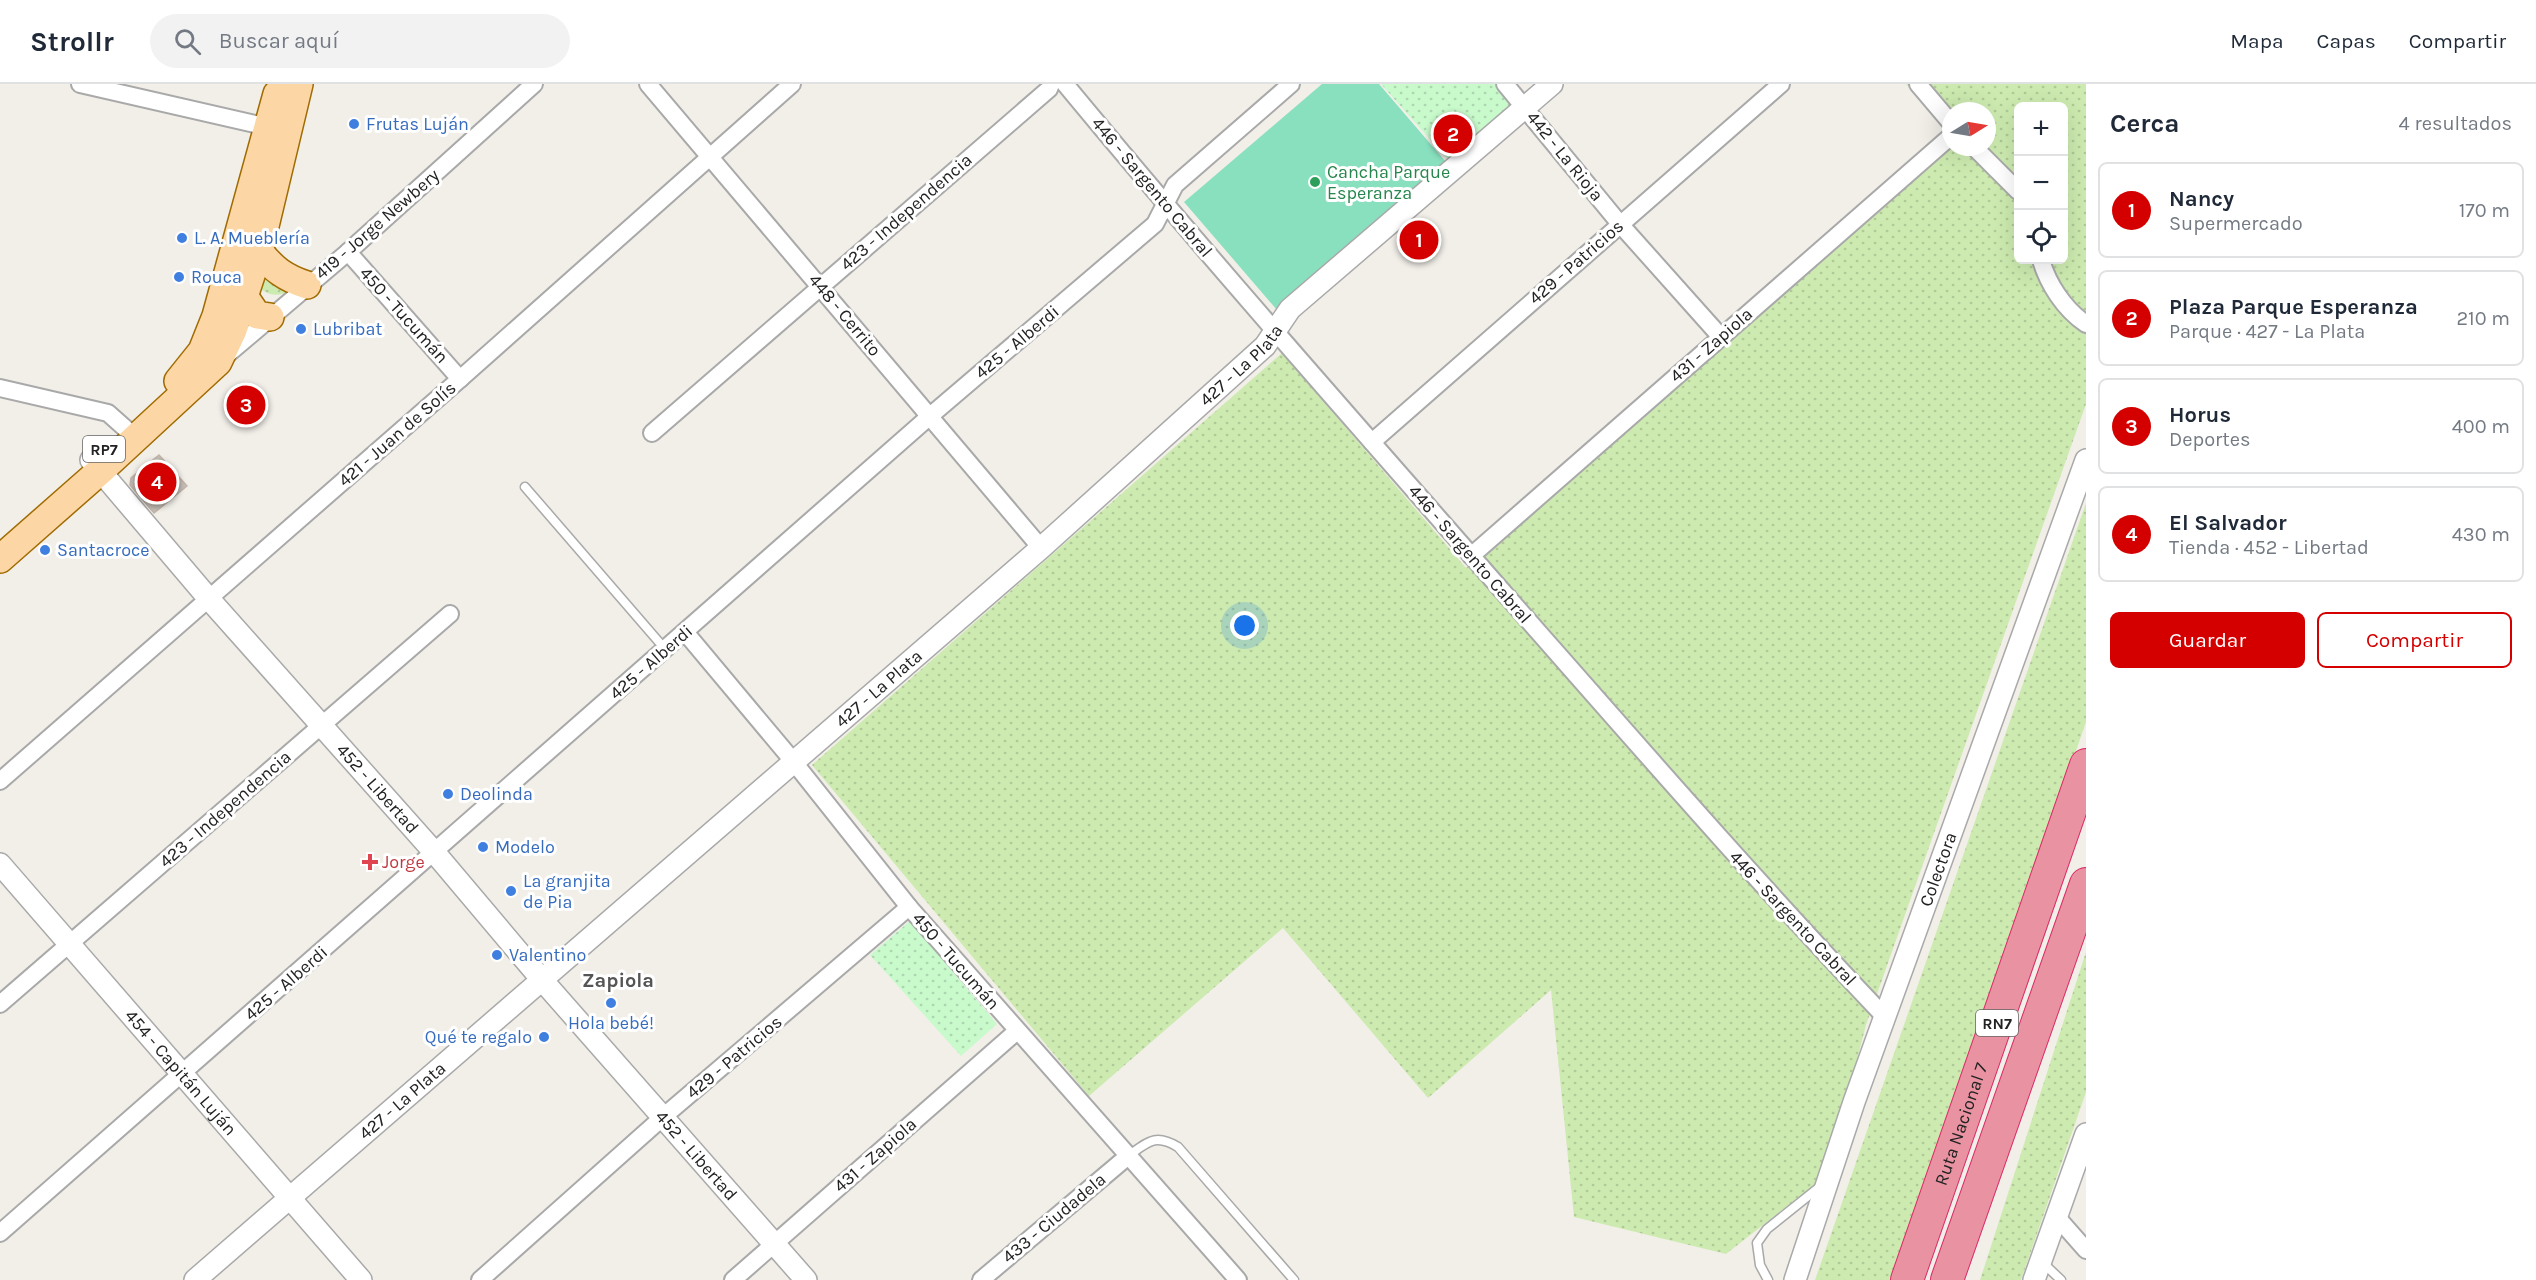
<!DOCTYPE html>
<html lang="es">
<head>
<meta charset="utf-8">
<style>
	body { margin:0; font-family:Karla,sans-serif; background:#f2f2f3; color:#1f2937 }
	.controls { position:absolute; right:18px; top:18px; display:grid; overflow:hidden; border-radius:9px; box-shadow:0 6px 24px #0002 }
	.controls button { width:54px; height:54px; display:grid; place-items:center; padding:0; border:0; border-bottom:2px solid #e0e1e3; background:#fff; color:#1f2937; font:30px sans-serif }
	.compass { position:absolute; left:1942px; top:18px; width:54px; height:54px; border-radius:50%; background:#fff; box-shadow:0 6px 24px #0002; rotate:79deg }
	.you { position:absolute; left:1245px; top:542px; width:21px; height:21px; margin:-15px; border:4px solid #fff; border-radius:50%; background:#1a73e8; box-shadow:0 0 0 9px #1a73e833 }
	.badge { display:grid; place-items:center; width:39px; height:39px; border-radius:50%; background:#d40000; color:#fff; font-size:20px; font-weight:700 }
	.pin { position:absolute; translate:-50% -50%; border:3px solid #fff; box-shadow:0 2px 6px #0006 }
	.list { margin:0; padding:0; list-style:none }
	h2 { display:flex; justify-content:space-between; align-items:center; height:78px; margin:0; padding:0 24px; font-size:26px }
	h2 small { font-size:20px; font-weight:400; color:#747a83 }
	.list li { display:grid; grid-template-columns:39px 1fr auto; gap:18px; align-items:center; box-sizing:border-box; height:96px; margin:0 12px 12px; padding:0 12px; border:2px solid #e0e1e3; border-radius:9px }
	.list b { display:block; font-size:22px; white-space:nowrap }
	.list p { margin:0; font-size:20px; white-space:nowrap; color:#747a83 }
	.list em { font-size:20px; font-style:normal; color:#747a83 }
	.actions { display:flex; gap:12px; padding:18px 24px }
	.actions a { flex:1; padding:14px 0; border:2px solid #d40000; border-radius:9px; text-align:center; font-size:21px; color:#d40000 }
	.actions .main { background:#d40000; color:#fff }
	.icon { flex:none; width:33px; height:33px; fill:none; stroke:currentColor; stroke-width:2; stroke-linecap:round; stroke-linejoin:round }
	.map { position:relative; flex:none; width:2086px; height:1196px; overflow:hidden }
	header { display:flex; align-items:center; gap:36px; box-sizing:border-box; height:84px; padding:0 30px; background:#fff; border-bottom:2px solid #e0e1e3 }
	header strong { font-size:28px }
	nav { display:flex; gap:33px; margin-inline-start:auto; font-size:21px }
	.search { width:420px; height:54px; background:#f2f2f3; display:flex; align-items:center; gap:15px; box-sizing:border-box; padding:0 21px; border-radius:33px; color:#747a83; font-size:22px }
	main { display:flex }
	aside { flex:1; background:#fff }
	.map>svg:first-child { display:block }
</style>
</head>
<body>
<header>
<strong>Strollr</strong>
<div class="search"><svg class="icon" aria-label="search" viewBox="0 0 24 24"><circle cx="10" cy="10" r="6"/><path d="M15 15l6 6"/></svg>Buscar aquí</div>
<nav><a>Mapa</a><a>Capas</a><a>Compartir</a></nav>
</header>
<main>
<div class="map">
<svg width="2086" height="1196" viewBox="0 0 2086 1196">
	<defs>
		<pattern id="grass-dots" width="8" height="8" patternUnits="userSpaceOnUse" patternTransform="scale(1.5)"><rect width="8" height="8" fill="#cdebb0"/><path d="M2 2h.1M6 6h.1" fill="none" stroke="#b0c997" stroke-width="1.8" stroke-linecap="round"/></pattern>
		<pattern id="park-dots" width="8" height="8" patternUnits="userSpaceOnUse" patternTransform="scale(1.5)"><rect width="8" height="8" fill="#c8facc"/><path d="M2 2h.1M6 6h.1" fill="none" stroke="#acd6af" stroke-width="1.8" stroke-linecap="round"/></pattern>
	</defs>
	<rect width="100%" height="100%" fill="#f2efe9"/>
	<!-- grass -->
	<g fill="url(#grass-dots)" fill-rule="evenodd">
		<path d="M1906 0H2086V320L1866 941 1827 1091 1726 1170 1574 1133 1551 906 1428 1014 1283 844 1089 1012 812 681 1282 269 1466 484 1951 56V63H1987V27H1951V52ZM2018 22H2064V176H2018Z"/>
		<path d="M261 185 291 207C277 213 268 212 257 202Z"/>
		<path d="M2086 419V638L1893 1196H1815Z"/>
		<path d="M2086 868V1008L2021 1196H1980Z"/>
	</g>
	<!-- park -->
	<g fill="url(#park-dots)">
		<path d="M1381 0H1494L1513 22 1450 78Z"/>
		<path d="M910 837 997 940 961 972 870 871Z"/>
	</g>
	<!-- pitch -->
	<path fill="#88e0be" d="M1322 0H1379L1446 78 1277 226 1184 118Z"/>
	<!-- building -->
	<path fill="#c7bfb8" stroke="#c4b6ab" stroke-width="1.5" d="M159 371 187 402 154 429 130 401 131 394Z"/>
	<g fill="none" stroke-linecap="round" stroke-linejoin="round">
		<!-- service casing -->
		<g stroke="#a9a9a9" stroke-width="11">
			<g id="service">
				<path d="M525 403 665 565"/>
				<path d="M1128 1072C1148 1058 1155 1049 1178 1063L1294 1196"/>
				<path d="M2042 1178 2061 1196"/>
				<path d="M1768 1196 1760 1181 1757 1159 1767 1145 1822 1101"/>
			</g>
		</g>
		<!-- minor casing -->
		<g stroke="#a9a9a9" stroke-width="20">
			<g id="minor">
				<path d="M80 0 277 45"/>
				<path d="M648 0 1041 464"/>
				<path d="M1065 0C1208 173 1357 341 1505 510 1630 652 1754 795 1884 932"/>
				<path d="M1505 0 1620 140 1720 252"/>
				<path d="M1918 0 1951 39"/>
				<path d="M1974 63 2018 107"/>
				<path d="M348 168 460 295"/>
				<path d="M2041 176C2048 200 2064 225 2086 240"/>
				<path d="M228 270 348 168 534 0"/>
				<path d="M0 304 108 329 126 345"/>
				<path d="M652 349 1049 5 1051 0"/>
				<path d="M1372 358 1781 0"/>
				<path d="M1471 472 1951 52"/>
				<path d="M685 548 793 677 909 823 1238 1196"/>
				<path d="M0 697 460 295 792 0"/>
				<path d="M0 920 450 530"/>
				<path d="M2056 1132 2086 1166"/>
				<path d="M0 1149 930 332 1155 140 1175 101 1291 0"/>
				<path d="M480 1196 663 1033 909 823"/>
				<path d="M733 1196 1017 947"/>
				<path d="M981 1196 1127 1073"/>
			</g>
		</g>
		<!-- tertiary casing -->
		<g stroke="#a9a9a9" stroke-width="24">
			<g id="tertiary">
				<path id="s1" d="M91 376 209 515 435 769 543 897 806 1196"/>
				<path id="s2" d="M0 780 361 1196"/>
				<path id="s3" d="M195 1196 1041 464 1265 262 1290 225 1552 0"/>
				<path id="s4" d="M1795 1196 1854 1018 2086 376"/>
				<path d="M2034 1196 2086 1050"/>
			</g>
		</g>
		<!-- primary casing -->
		<g stroke="#a06b00" stroke-width="30">
			<g id="primary">
				<path d="M259 167C273 185 285 194 307 201"/>
				<path d="M244 212 257 231 270 233"/>
				<path d="M178 297 202 267 216 232 277 10"/>
				<path d="M0 475 100 387 218 278 233 246 259 167 299 0"/>
			</g>
		</g>
		<!-- motorway casing -->
		<g stroke="#dc2a67" stroke-width="34">
			<g id="motorway">
				<path id="s5" d="M1907 1196 2086 681"/>
				<path d="M1947 1196 2086 800"/>
			</g>
		</g>
		<!-- service -->
		<use href="#service" stroke="#fff" stroke-width="8"/>
		<!-- minor -->
		<use href="#minor" stroke="#fff" stroke-width="16"/>
		<!-- tertiary -->
		<use href="#tertiary" stroke="#fff" stroke-width="21"/>
		<!-- primary -->
		<use href="#primary" stroke="#fcd6a4" stroke-width="27"/>
		<!-- motorway -->
		<use href="#motorway" stroke="#e892a2" stroke-width="32"/>
	</g>
	<!-- markers -->
	<g fill="#3f7fe0" stroke="#fff" stroke-width="2">
		<circle cx="354" cy="40" r="6"/>
		<circle cx="182" cy="154" r="6"/>
		<circle cx="179" cy="193" r="6"/>
		<circle cx="301" cy="245" r="6"/>
		<circle cx="45" cy="466" r="6"/>
		<circle cx="448" cy="710" r="6"/>
		<circle cx="483" cy="763" r="6"/>
		<circle cx="511" cy="807" r="6"/>
		<circle cx="497" cy="871" r="6"/>
		<circle cx="611" cy="919" r="6"/>
		<circle cx="544" cy="953" r="6"/>
	</g>
	<circle fill="#2e9e5b" stroke="#fff" stroke-width="2" cx="1315" cy="98" r="6"/>
	<path fill="#e0444e" stroke="#fff" stroke-width="2" d="M367 769h6v6h6v6h-6v6h-6v-6h-6v-6h6z"/>
	<g text-anchor="middle" dominant-baseline="central" stroke-width="6" stroke-linejoin="round" paint-order="stroke">
		<!-- shield labels -->
		<g fill="#fff" stroke="#646464" stroke-width="1.5">
			<rect x="83" y="352" width="42" height="26" rx="4.5"/>
			<rect x="1976" y="926" width="42" height="26" rx="4.5"/>
		</g>
		<g font-size="16" font-weight="bold" fill="#222">
			<text x="104" y="365">RP7</text>
			<text x="1997" y="939">RN7</text>
		</g>
		<!-- shop labels -->
		<g font-size="18" fill="#366cbe" stroke="#fff" text-anchor="start">
			<text x="366" y="40">Frutas Luján</text>
			<text x="194" y="154">L. A. Mueblería</text>
			<text x="191" y="193">Rouca</text>
			<text x="313" y="245">Lubribat</text>
			<text x="57" y="466">Santacroce</text>
			<text x="460" y="710">Deolinda</text>
			<text x="495" y="763">Modelo</text>
			<text x="523" y="797">La granjita<tspan x="523" dy="21">de Pia</tspan></text>
			<text x="509" y="871">Valentino</text>
			<text x="611" y="939" text-anchor="middle">Hola bebé!</text>
			<text x="532" y="953" text-anchor="end">Qué te regalo</text>
		</g>
		<!-- street labels -->
		<g font-size="18" fill="#222" stroke="#fff">
			<text transform="translate(1565 72) rotate(51)">442 - La Rioja</text>
			<text transform="translate(1152 103) rotate(50)">446 - Sargento Cabral</text>
			<text transform="translate(906 128) rotate(-41)">423 - Independencia</text>
			<text transform="translate(377 140) rotate(-41)">419 - Jorge Newbery</text>
			<text transform="translate(1576 178) rotate(-41)">429 - Patricios</text>
			<text transform="translate(404 231) rotate(48)">450 - Tucumán</text>
			<text transform="translate(845 231) rotate(50)">448 - Cerrito</text>
			<text transform="translate(1017 258) rotate(-40)">425 - Alberdi</text>
			<text transform="translate(1711 261) rotate(-41)">431 - Zapiola</text>
			<text stroke="none"><textPath href="#s3" startOffset="1390">427 - La Plata</textPath></text>
			<text transform="translate(397 350) rotate(-41)">421 - Juan de Solís</text>
			<text transform="translate(1470 470) rotate(49)">446 - Sargento Cabral</text>
			<text transform="translate(651 578) rotate(-41)">425 - Alberdi</text>
			<text stroke="none"><textPath href="#s3" startOffset="904">427 - La Plata</textPath></text>
			<text stroke="none"><textPath href="#s1" startOffset="436">452 - Libertad</textPath></text>
			<text transform="translate(225 725) rotate(-41)">423 - Independencia</text>
			<text stroke="none"><textPath href="#s4" startOffset="435">Colectora</textPath></text>
			<text transform="translate(1793 834) rotate(47)">446 - Sargento Cabral</text>
			<text transform="translate(956 877) rotate(49)">450 - Tucumán</text>
			<text transform="translate(286 899) rotate(-41)">425 - Alberdi</text>
			<text transform="translate(734 973) rotate(-40)">429 - Patricios</text>
			<text stroke="none"><textPath href="#s2" startOffset="276">454 - Capitán Luján</textPath></text>
			<text stroke="none"><textPath href="#s3" startOffset="274">427 - La Plata</textPath></text>
			<text stroke="none"><textPath href="#s5" startOffset="165">Ruta Nacional 7</textPath></text>
			<text stroke="none"><textPath href="#s1" startOffset="922">452 - Libertad</textPath></text>
			<text transform="translate(875 1071) rotate(-41)">431 - Zapiola</text>
			<text transform="translate(1054 1134) rotate(-40)">433 - Ciudadela</text>
		</g>
		<!-- leisure labels -->
		<g font-size="18" fill="#27864d" stroke="#fff" text-anchor="start">
			<text x="1327" y="88">Cancha Parque<tspan x="1327" dy="21">Esperanza</tspan></text>
		</g>
		<!-- health labels -->
		<g font-size="18" fill="#be3a42" stroke="#fff" text-anchor="start">
			<text x="382" y="778">Jorge</text>
		</g>
		<!-- neighbourhood labels -->
		<g font-size="20" font-weight="bold" fill="#555" stroke="#fff">
			<text x="618" y="896">Zapiola</text>
		</g>
	</g>
</svg>
<div class="controls">
<button>+</button>
<button>−</button>
<button><svg class="icon" aria-label="locate" viewBox="0 0 24 24"><circle cx="12" cy="12" r="6"/><path d="M12 2v4M12 18v4M2 12h4M18 12h4"/></svg></button>
</div>
<svg class="compass" viewBox="-18 -18 36 36"><path d="M0-13l5 13h-10z" fill="#e53935"/><path d="M0 13l5-13h-10z" fill="#747a83"/></svg>
<div class="you"></div>
<div class="pin badge" style="left:1419px;top:156px">1</div>
<div class="pin badge" style="left:1453px;top:50px">2</div>
<div class="pin badge" style="left:246px;top:321px">3</div>
<div class="pin badge" style="left:157px;top:398px">4</div>
</div>
<aside>
<h2>Cerca<small>4 resultados</small></h2>
<ul class="list">
<li><span class="badge">1</span><div><b>Nancy</b><p>Supermercado</p></div><em>170 m</em></li>
<li><span class="badge">2</span><div><b>Plaza Parque Esperanza</b><p>Parque · 427 - La Plata</p></div><em>210 m</em></li>
<li><span class="badge">3</span><div><b>Horus</b><p>Deportes</p></div><em>400 m</em></li>
<li><span class="badge">4</span><div><b>El Salvador</b><p>Tienda · 452 - Libertad</p></div><em>430 m</em></li>
</ul>
<div class="actions"><a class="main">Guardar</a><a>Compartir</a></div>
</aside>
</main>
</body>
</html>
